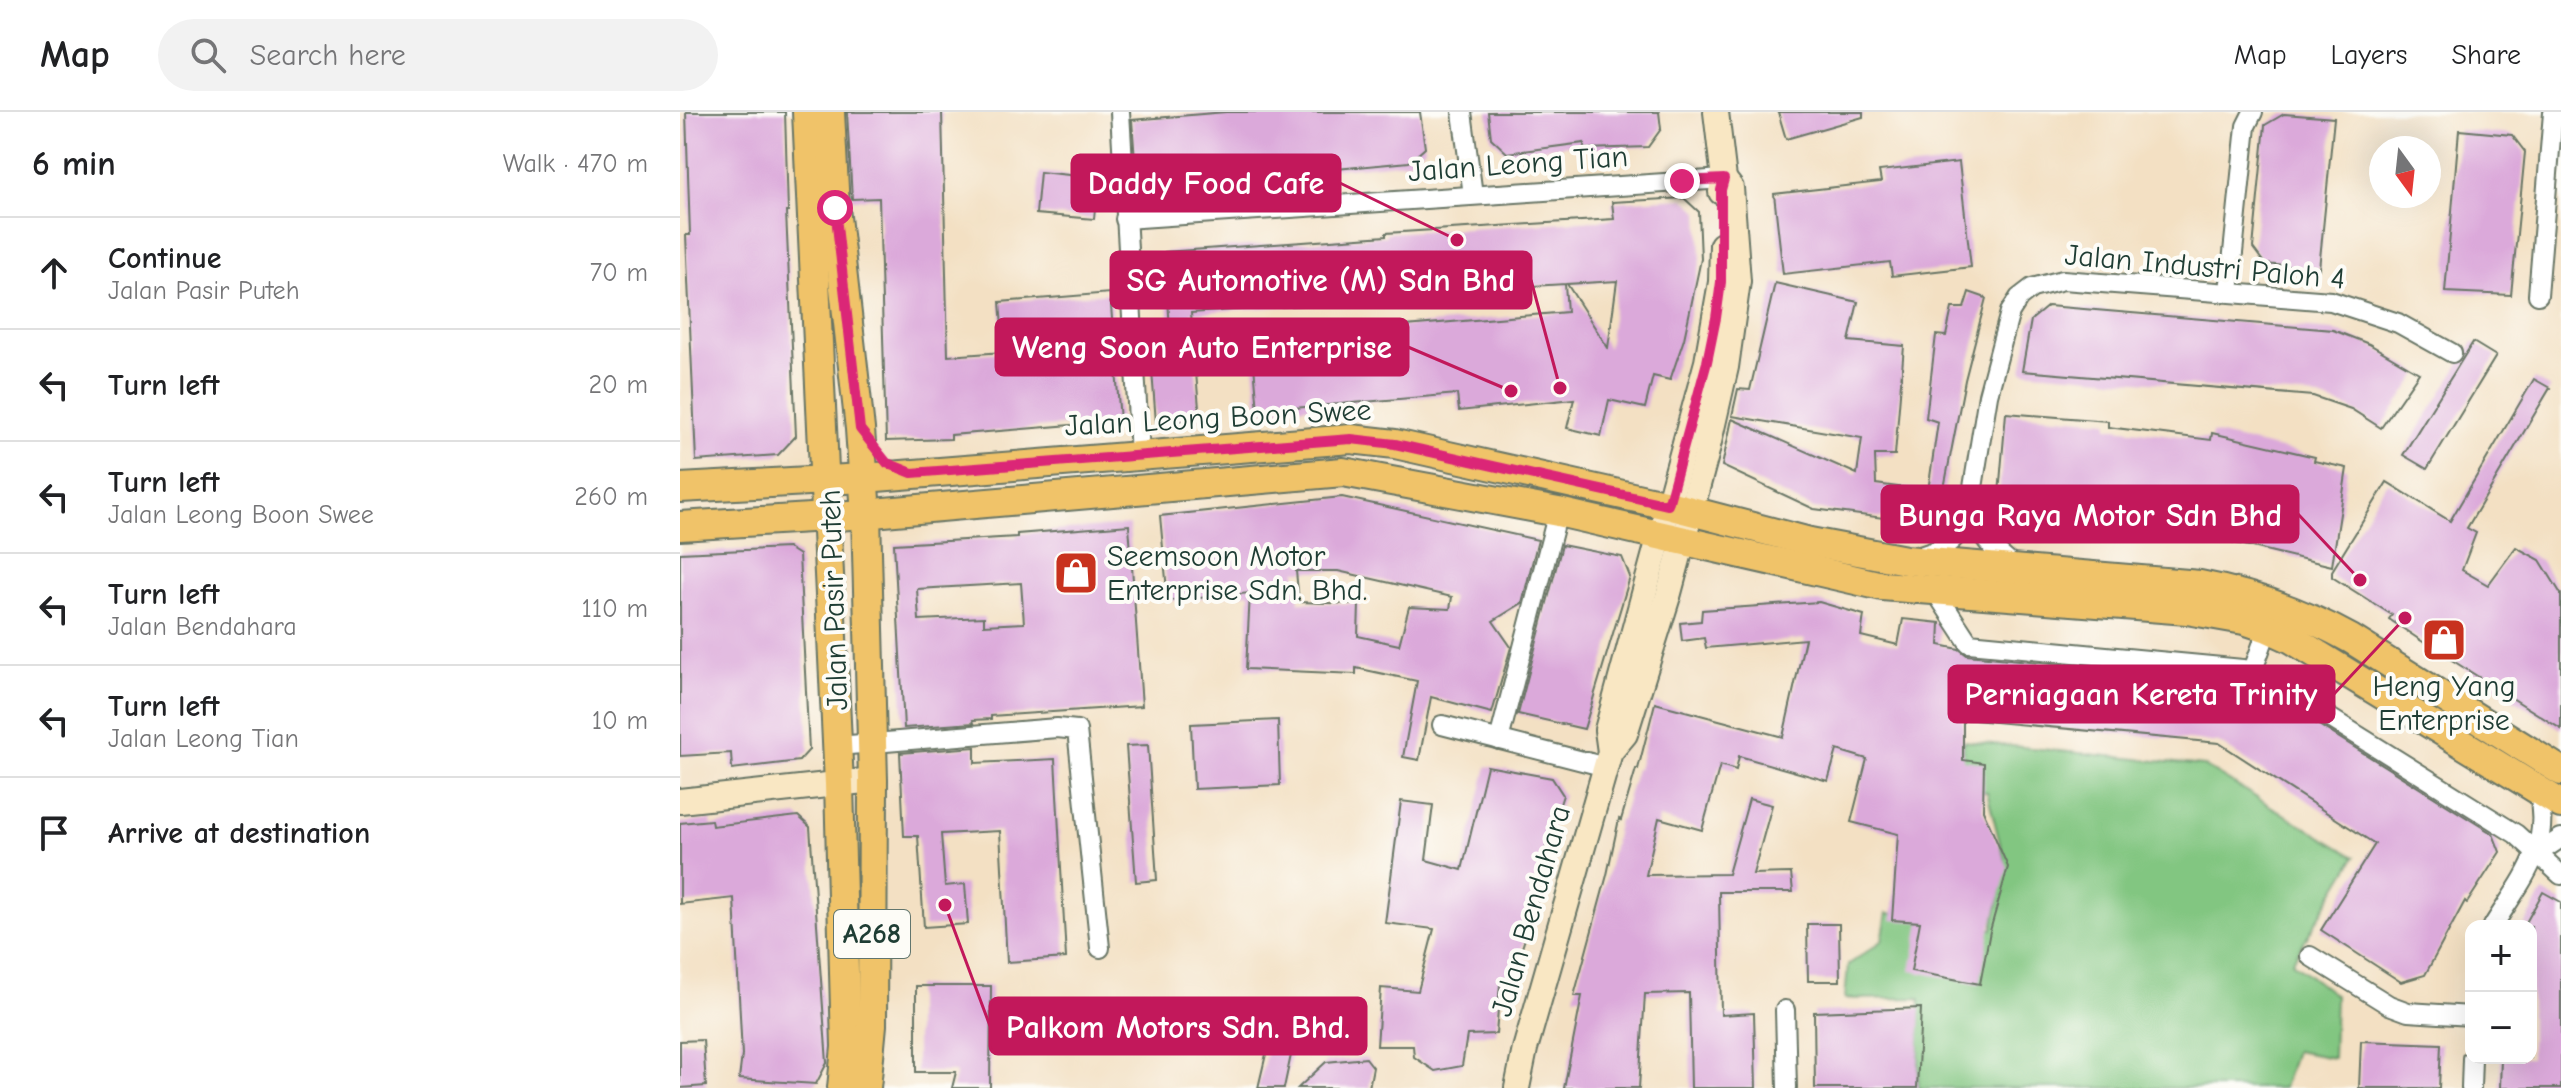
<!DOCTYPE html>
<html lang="en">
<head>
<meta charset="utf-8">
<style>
	body { margin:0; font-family:"Comic Neue",sans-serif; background:#f2f2f2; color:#202124 }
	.controls { position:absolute; right:24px; bottom:24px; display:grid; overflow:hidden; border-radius:16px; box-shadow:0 8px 32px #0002 }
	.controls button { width:72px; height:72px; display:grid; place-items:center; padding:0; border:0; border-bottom:2px solid #e0e0e0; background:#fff; color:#202124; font:40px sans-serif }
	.compass { position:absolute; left:1689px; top:24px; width:72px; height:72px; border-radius:50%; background:#fff; box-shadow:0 8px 32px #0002; rotate:165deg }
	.stop { position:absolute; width:24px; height:24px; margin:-18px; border:6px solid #db2777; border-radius:50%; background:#fff }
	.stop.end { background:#db2777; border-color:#fff; box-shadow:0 2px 8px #0008 }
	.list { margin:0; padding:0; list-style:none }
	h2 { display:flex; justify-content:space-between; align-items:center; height:104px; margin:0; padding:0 32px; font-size:34px }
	h2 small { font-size:26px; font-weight:400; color:#757577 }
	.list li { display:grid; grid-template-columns:52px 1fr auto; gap:24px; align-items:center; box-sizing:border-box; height:112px; padding:0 32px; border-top:2px solid #e0e0e0 }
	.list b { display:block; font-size:30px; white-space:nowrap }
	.list p { margin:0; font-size:26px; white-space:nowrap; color:#757577 }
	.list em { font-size:26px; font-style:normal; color:#757577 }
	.icon { flex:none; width:44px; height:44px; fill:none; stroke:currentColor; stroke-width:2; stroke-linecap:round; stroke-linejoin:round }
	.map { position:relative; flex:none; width:1881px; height:976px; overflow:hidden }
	header { display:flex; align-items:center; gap:48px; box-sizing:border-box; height:112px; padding:0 40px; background:#fff; border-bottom:2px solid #e0e0e0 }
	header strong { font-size:38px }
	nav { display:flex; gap:44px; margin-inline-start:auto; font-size:28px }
	.search { width:560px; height:72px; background:#f2f2f2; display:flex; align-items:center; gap:20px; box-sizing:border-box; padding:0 28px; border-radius:44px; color:#757577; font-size:30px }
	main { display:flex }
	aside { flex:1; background:#fff }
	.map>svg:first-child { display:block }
</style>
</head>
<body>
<header>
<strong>Map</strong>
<div class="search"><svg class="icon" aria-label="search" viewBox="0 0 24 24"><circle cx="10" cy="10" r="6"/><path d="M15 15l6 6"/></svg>Search here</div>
<nav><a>Map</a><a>Layers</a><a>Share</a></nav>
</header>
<main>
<aside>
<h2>6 min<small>Walk · 470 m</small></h2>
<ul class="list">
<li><svg class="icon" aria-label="ahead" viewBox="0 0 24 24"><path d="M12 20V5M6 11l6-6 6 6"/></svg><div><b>Continue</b><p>Jalan Pasir Puteh</p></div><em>70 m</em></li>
<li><svg class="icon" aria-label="left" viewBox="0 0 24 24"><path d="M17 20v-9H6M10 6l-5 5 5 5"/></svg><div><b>Turn left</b></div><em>20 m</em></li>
<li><svg class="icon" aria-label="left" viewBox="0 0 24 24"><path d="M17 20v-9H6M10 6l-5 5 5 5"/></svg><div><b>Turn left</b><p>Jalan Leong Boon Swee</p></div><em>260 m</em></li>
<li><svg class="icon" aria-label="left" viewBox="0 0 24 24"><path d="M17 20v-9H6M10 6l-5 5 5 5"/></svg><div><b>Turn left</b><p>Jalan Bendahara</p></div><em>110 m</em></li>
<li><svg class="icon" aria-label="left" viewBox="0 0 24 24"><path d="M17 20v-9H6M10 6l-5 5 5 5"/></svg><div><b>Turn left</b><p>Jalan Leong Tian</p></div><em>10 m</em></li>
<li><svg class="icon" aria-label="arrive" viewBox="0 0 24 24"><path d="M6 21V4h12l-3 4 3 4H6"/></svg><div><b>Arrive at destination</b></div></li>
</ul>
</aside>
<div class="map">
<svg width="1881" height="976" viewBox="0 0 1881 976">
	<rect width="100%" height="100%" fill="#fdfcf7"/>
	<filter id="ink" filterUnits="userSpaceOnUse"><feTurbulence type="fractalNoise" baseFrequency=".0125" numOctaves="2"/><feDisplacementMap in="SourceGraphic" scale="16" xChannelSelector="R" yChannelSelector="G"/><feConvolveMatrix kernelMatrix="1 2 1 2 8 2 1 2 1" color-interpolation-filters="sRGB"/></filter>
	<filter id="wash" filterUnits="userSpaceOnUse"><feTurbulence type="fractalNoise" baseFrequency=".006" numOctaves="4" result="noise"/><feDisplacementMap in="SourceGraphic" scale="32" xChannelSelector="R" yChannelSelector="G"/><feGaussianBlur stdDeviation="1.8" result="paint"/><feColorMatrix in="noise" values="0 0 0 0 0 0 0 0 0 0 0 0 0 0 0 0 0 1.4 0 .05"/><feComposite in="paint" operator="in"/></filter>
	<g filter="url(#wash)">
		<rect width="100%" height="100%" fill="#f3e0c3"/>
		<!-- green -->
		<path fill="#82c681" stroke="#50825a" stroke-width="2" d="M1284 629 1524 654 1675 745 1612 850 1655 883 1653 946 1615 939 1603 976H1238L1240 886 1165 887 1168 853 1202 829 1207 801 1313 817 1325 751 1307 680 1279 679Z"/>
		<g id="blocks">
			<!-- building -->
			<g fill="#dba9da" fill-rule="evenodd">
				<path d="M6 0H105L108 100H106L116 324 98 343 16 349 6 123H10Z"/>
				<path d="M167 0H262L268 244 324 240 320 190 430 181 440 309 271 323V327L206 329 199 86 172 87Z"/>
				<path d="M546 0H740L745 36 729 50 469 75 456 62 452 8Z"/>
				<path d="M808 0H979L981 17 968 35 904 37V31L827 41 811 26Z"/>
				<path d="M1098 0H1183V5L1106 27Z"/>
				<path d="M1604 2 1654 6 1639 157 1585 152 1573 136 1585 13Z"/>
				<path d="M1779 18 1832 23 1845 40 1831 183 1765 180Z"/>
				<path d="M1279 50 1291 155 1212 164 1210 150 1103 162 1094 82 1201 70 1199 59Z"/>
				<path d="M360 60 418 66 414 107 356 102Z"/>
				<path d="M1004 86 1019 100 1021 147 1004 227 990 268 973 264 965 296 929 288 921 324 887 316 894 287 779 299 777 282 578 299 572 230 714 219V215L887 200 885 172 690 184V188L511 201 520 308 476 311 469 219 490 218 485 140 706 124V121L934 107 932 90ZM937 169 928 236 887 172Z"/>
				<path d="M1095 171 1178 190 1169 229 1224 234 1215 343H1195L1196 372 1248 379 1258 310 1246 306 1256 223 1266 224 1272 196H1284L1289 180 1306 186 1285 268 1255 423 1242 420 1243 411 1134 397 1042 354 1052 307 1177 362 1182 326 1052 304 1058 277 1070 278Z"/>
				<path d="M1368 194 1653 218 1689 232 1739 261 1701 316 1671 297 1633 284 1342 259 1351 208Z"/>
				<path d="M1793 230 1816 244 1747 357 1723 343Z"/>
				<path d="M1854 267 1870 276 1787 416 1796 421 1782 458 1808 473 1836 435 1860 448 1881 482V617L1740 528 1709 507 1712 503 1652 465V459L1707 370 1770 409Z"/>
				<path d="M1326 301 1428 309V315L1531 328 1532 321 1635 345 1634 349 1667 356 1652 454 1535 426 1537 418 1421 403 1420 414 1317 405Z"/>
				<path d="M662 385 858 428 842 491 813 509 831 535 812 601 751 585 739 648 723 645 737 569 676 556V562L566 557 570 481 488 489 480 404ZM616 459H658L772 485 770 497 729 495 719 533 678 524 679 492 619 490Z"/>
				<path d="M449 413 462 594 311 604V607L293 608 294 611 224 616 214 432 337 425V422ZM341 471 344 511 304 513V505L239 508 237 477Z"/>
				<path d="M882 433 942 445 950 465 904 617 838 602Z"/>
				<path d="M108 436 119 443 129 638 119 649 52 657 51 641 0 644V441Z"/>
				<path d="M1139 490 1184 503 1181 524 1218 533 1223 507 1260 511 1259 533 1279 537 1287 543 1551 568V570L1586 580 1813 722 1820 740 1787 791 1785 789 1745 863 1721 870 1641 818 1695 732 1539 631 1283 607V648L1304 651 1303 698 1328 755 1310 819 1300 872 1231 859 1240 810 1212 808 1218 722 1171 710 1187 647 1157 638 1148 669 1059 644 1056 658 1040 653 1022 718 979 706 966 763 1048 762 1069 687 1092 693 1073 762 1111 761 1113 780H1039L1041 903 1074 901 1076 976H1011L1009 881 965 882 959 976H884L902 884H894L927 763 939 707 941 708 956 657H958L975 591 1103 625 1125 527 1026 536 1024 526 1002 529 1000 511 1021 509 1022 498Z"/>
				<path d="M598 608 600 673 514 677 511 612Z"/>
				<path d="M468 633 477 768 456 770 446 634Z"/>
				<path d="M295 635V651L375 647 386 846 327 850 320 719 261 722 265 774 285 772 288 812 244 815 238 724H224L220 641Z"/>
				<path d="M807 654 872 666 883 683 852 778 860 780 830 873 820 872 816 922 787 923 782 954 755 959 734 945 733 934H697L701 876 738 879 754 817 705 811 721 689 753 693 746 748 782 758Z"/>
				<path d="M118 704 130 715 147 951 136 972 59 967 62 943 54 786 0 792V711L31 708 32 714Z"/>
				<path d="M1863 780 1881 790V976H1820L1821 946H1851V814H1844Z"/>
				<path d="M1127 812H1159L1160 869H1128Z"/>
				<path d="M236 874H311L310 976H272L276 960H236Z"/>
				<path d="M1241 896 1237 976H1135L1134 900Z"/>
				<path d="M23 928 26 974 0 976V929Z"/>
				<path d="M1681 929 1761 932 1759 976H1679Z"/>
				<path d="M587 938 611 943 604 976H578Z"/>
				<path d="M686 946 693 955 689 976H618L646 950Z"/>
			</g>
		</g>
	</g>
	<g filter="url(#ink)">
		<use href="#blocks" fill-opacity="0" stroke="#697666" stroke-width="2"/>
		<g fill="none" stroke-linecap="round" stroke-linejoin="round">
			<!-- street casing -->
			<g stroke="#697666" stroke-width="22">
				<g id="street">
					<path d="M440 0 460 342"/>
					<path d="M782 0 793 83"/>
					<path d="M445 107 1044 67"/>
					<path d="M1549 180 1566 14 1573 0"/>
					<path d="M1858 183 1873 1"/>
					<path d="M1290 394C1300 426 1311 436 1337 457"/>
					<path d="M1240 444C1273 434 1279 425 1290 394L1308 283 1330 200 1339 186 1352 176 1383 168 1651 189 1718 211 1772 241"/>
					<path d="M1255 479 1289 531 1573 558 1836 722 1881 763"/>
					<path d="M1573 558 1588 516"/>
					<path d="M762 613 926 655"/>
					<path d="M819 628 878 400"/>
					<path d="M157 634 377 616 397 618 420 836"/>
					<path d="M1857 742 1881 726"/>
					<path d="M1813 814C1842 767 1872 736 1858 678"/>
					<path d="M1630 844 1709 893 1728 900 1791 904"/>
					<path d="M1105 898 1107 976"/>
					<path d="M1791 976 1792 946"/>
				</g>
			</g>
			<!-- secondary casing -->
			<g stroke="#697666" stroke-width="28">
				<g id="secondary">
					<path d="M1036 0 1044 67 1041 80"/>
					<path d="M930 640 927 618 1027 250 1041 170 1042 133"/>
					<path d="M0 689 193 668"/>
					<path d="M837 976 845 937 930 640 945 622 989 481 1026 343 1046 255 1058 169 1051 76 1044 67"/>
				</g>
			</g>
			<!-- primary casing -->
			<g stroke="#697666" stroke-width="32">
				<g id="primary">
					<path d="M127 0 159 672 166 935 162 976"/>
					<path d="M150 0 155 96 180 317 186 402 193 668 192 913 186 976"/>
					<path d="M0 376 184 366 671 327 715 332 988 393 1130 430 1226 448 1520 473C1574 483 1622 500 1671 527L1881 659"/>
					<path d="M0 414 147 405 663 360 878 400 1202 474 1507 498 1564 508 1588 516 1612 527 1881 692"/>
				</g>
			</g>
			<!-- street -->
			<use href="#street" stroke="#fff" stroke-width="18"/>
			<!-- secondary -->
			<use href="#secondary" stroke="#f9e7c3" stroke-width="24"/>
			<!-- primary -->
			<use href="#primary" stroke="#f0c369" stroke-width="28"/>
		</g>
	</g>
	<g fill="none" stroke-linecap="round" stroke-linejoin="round" filter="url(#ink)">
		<!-- route -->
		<path stroke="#db2777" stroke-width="10" d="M155 96 180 317 207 351 232 361 671 327 715 332 988 393 1027 250 1036 206 1041 170V78L1044 67 1002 69"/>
	</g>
	<!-- icons -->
	<defs>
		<g id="shop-square" transform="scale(2.3)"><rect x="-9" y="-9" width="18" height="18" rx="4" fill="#c8321e" stroke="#fdfcf7"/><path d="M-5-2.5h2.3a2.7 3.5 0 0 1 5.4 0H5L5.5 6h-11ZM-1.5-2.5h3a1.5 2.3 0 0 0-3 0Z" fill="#fff"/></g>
	</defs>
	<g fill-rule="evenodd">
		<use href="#shop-square" x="396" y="461"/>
		<use href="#shop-square" x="1764" y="528"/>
	</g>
	<g text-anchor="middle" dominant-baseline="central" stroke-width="8" stroke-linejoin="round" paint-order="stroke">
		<!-- shield labels -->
		<rect fill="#fdfcf7" stroke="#62766e" stroke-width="2" x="154" y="798" width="76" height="48" rx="6"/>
		<g font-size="28" font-weight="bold" fill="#1f3d34">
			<text x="192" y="822">A268</text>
		</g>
		<!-- street labels -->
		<g font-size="30" fill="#1f3d34" stroke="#fdfcf7">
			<text transform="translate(838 52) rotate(-4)">Jalan Leong Tian</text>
			<text transform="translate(1525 155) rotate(5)">Jalan Industri Paloh 4</text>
			<text transform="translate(538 306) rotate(-3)">Jalan Leong Boon Swee</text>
			<text transform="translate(154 488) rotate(-92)">Jalan Pasir Puteh</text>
			<text transform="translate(851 799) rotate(-74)">Jalan Bendahara</text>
		</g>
		<!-- poi labels -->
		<g font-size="30" fill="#1f3d34" stroke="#fdfcf7" text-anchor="start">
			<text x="427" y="444">Seemsoon Motor<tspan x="427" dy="34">Enterprise Sdn. Bhd.</tspan></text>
			<text x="1764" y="574" text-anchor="middle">Heng Yang<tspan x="1764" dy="34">Enterprise</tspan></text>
		</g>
	</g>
	<!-- callouts -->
	<path fill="none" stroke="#c2185b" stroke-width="3" d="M777 128L660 71M880 276L851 168M831 279L728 235M1680 468L1618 402M1725 506L1654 582M265 793L310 914"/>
	<g fill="#c2185b" stroke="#fdfcf7" stroke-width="3">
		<circle cx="777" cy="128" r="8"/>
		<circle cx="880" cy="276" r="8"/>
		<circle cx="831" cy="279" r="8"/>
		<circle cx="1680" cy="468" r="8"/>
		<circle cx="1725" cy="506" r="8"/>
		<circle cx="265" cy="793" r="8"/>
	</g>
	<g fill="#c2185b" stroke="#c2185b" stroke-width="3">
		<rect x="392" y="43" width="268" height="56" rx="8"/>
		<rect x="431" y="140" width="420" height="56" rx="8"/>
		<rect x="316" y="207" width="412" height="56" rx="8"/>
		<rect x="1202" y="374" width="416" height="56" rx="8"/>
		<rect x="1269" y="554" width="385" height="56" rx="8"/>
		<rect x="310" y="886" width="376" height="56" rx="8"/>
	</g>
	<g font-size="32" text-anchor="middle" font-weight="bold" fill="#fff">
		<text x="526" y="82">Daddy Food Cafe</text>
		<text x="641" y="179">SG Automotive (M) Sdn Bhd</text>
		<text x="522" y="246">Weng Soon Auto Enterprise</text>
		<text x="1410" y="414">Bunga Raya Motor Sdn Bhd</text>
		<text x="1461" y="593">Perniagaan Kereta Trinity</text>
		<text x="498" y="926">Palkom Motors Sdn. Bhd.</text>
	</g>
</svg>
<div class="controls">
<button>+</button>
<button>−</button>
</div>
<svg class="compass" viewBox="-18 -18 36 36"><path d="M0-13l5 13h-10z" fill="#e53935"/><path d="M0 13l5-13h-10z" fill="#757577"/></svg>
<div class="stop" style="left:155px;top:96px"></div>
<div class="stop end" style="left:1002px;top:69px"></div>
</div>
</main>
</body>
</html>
